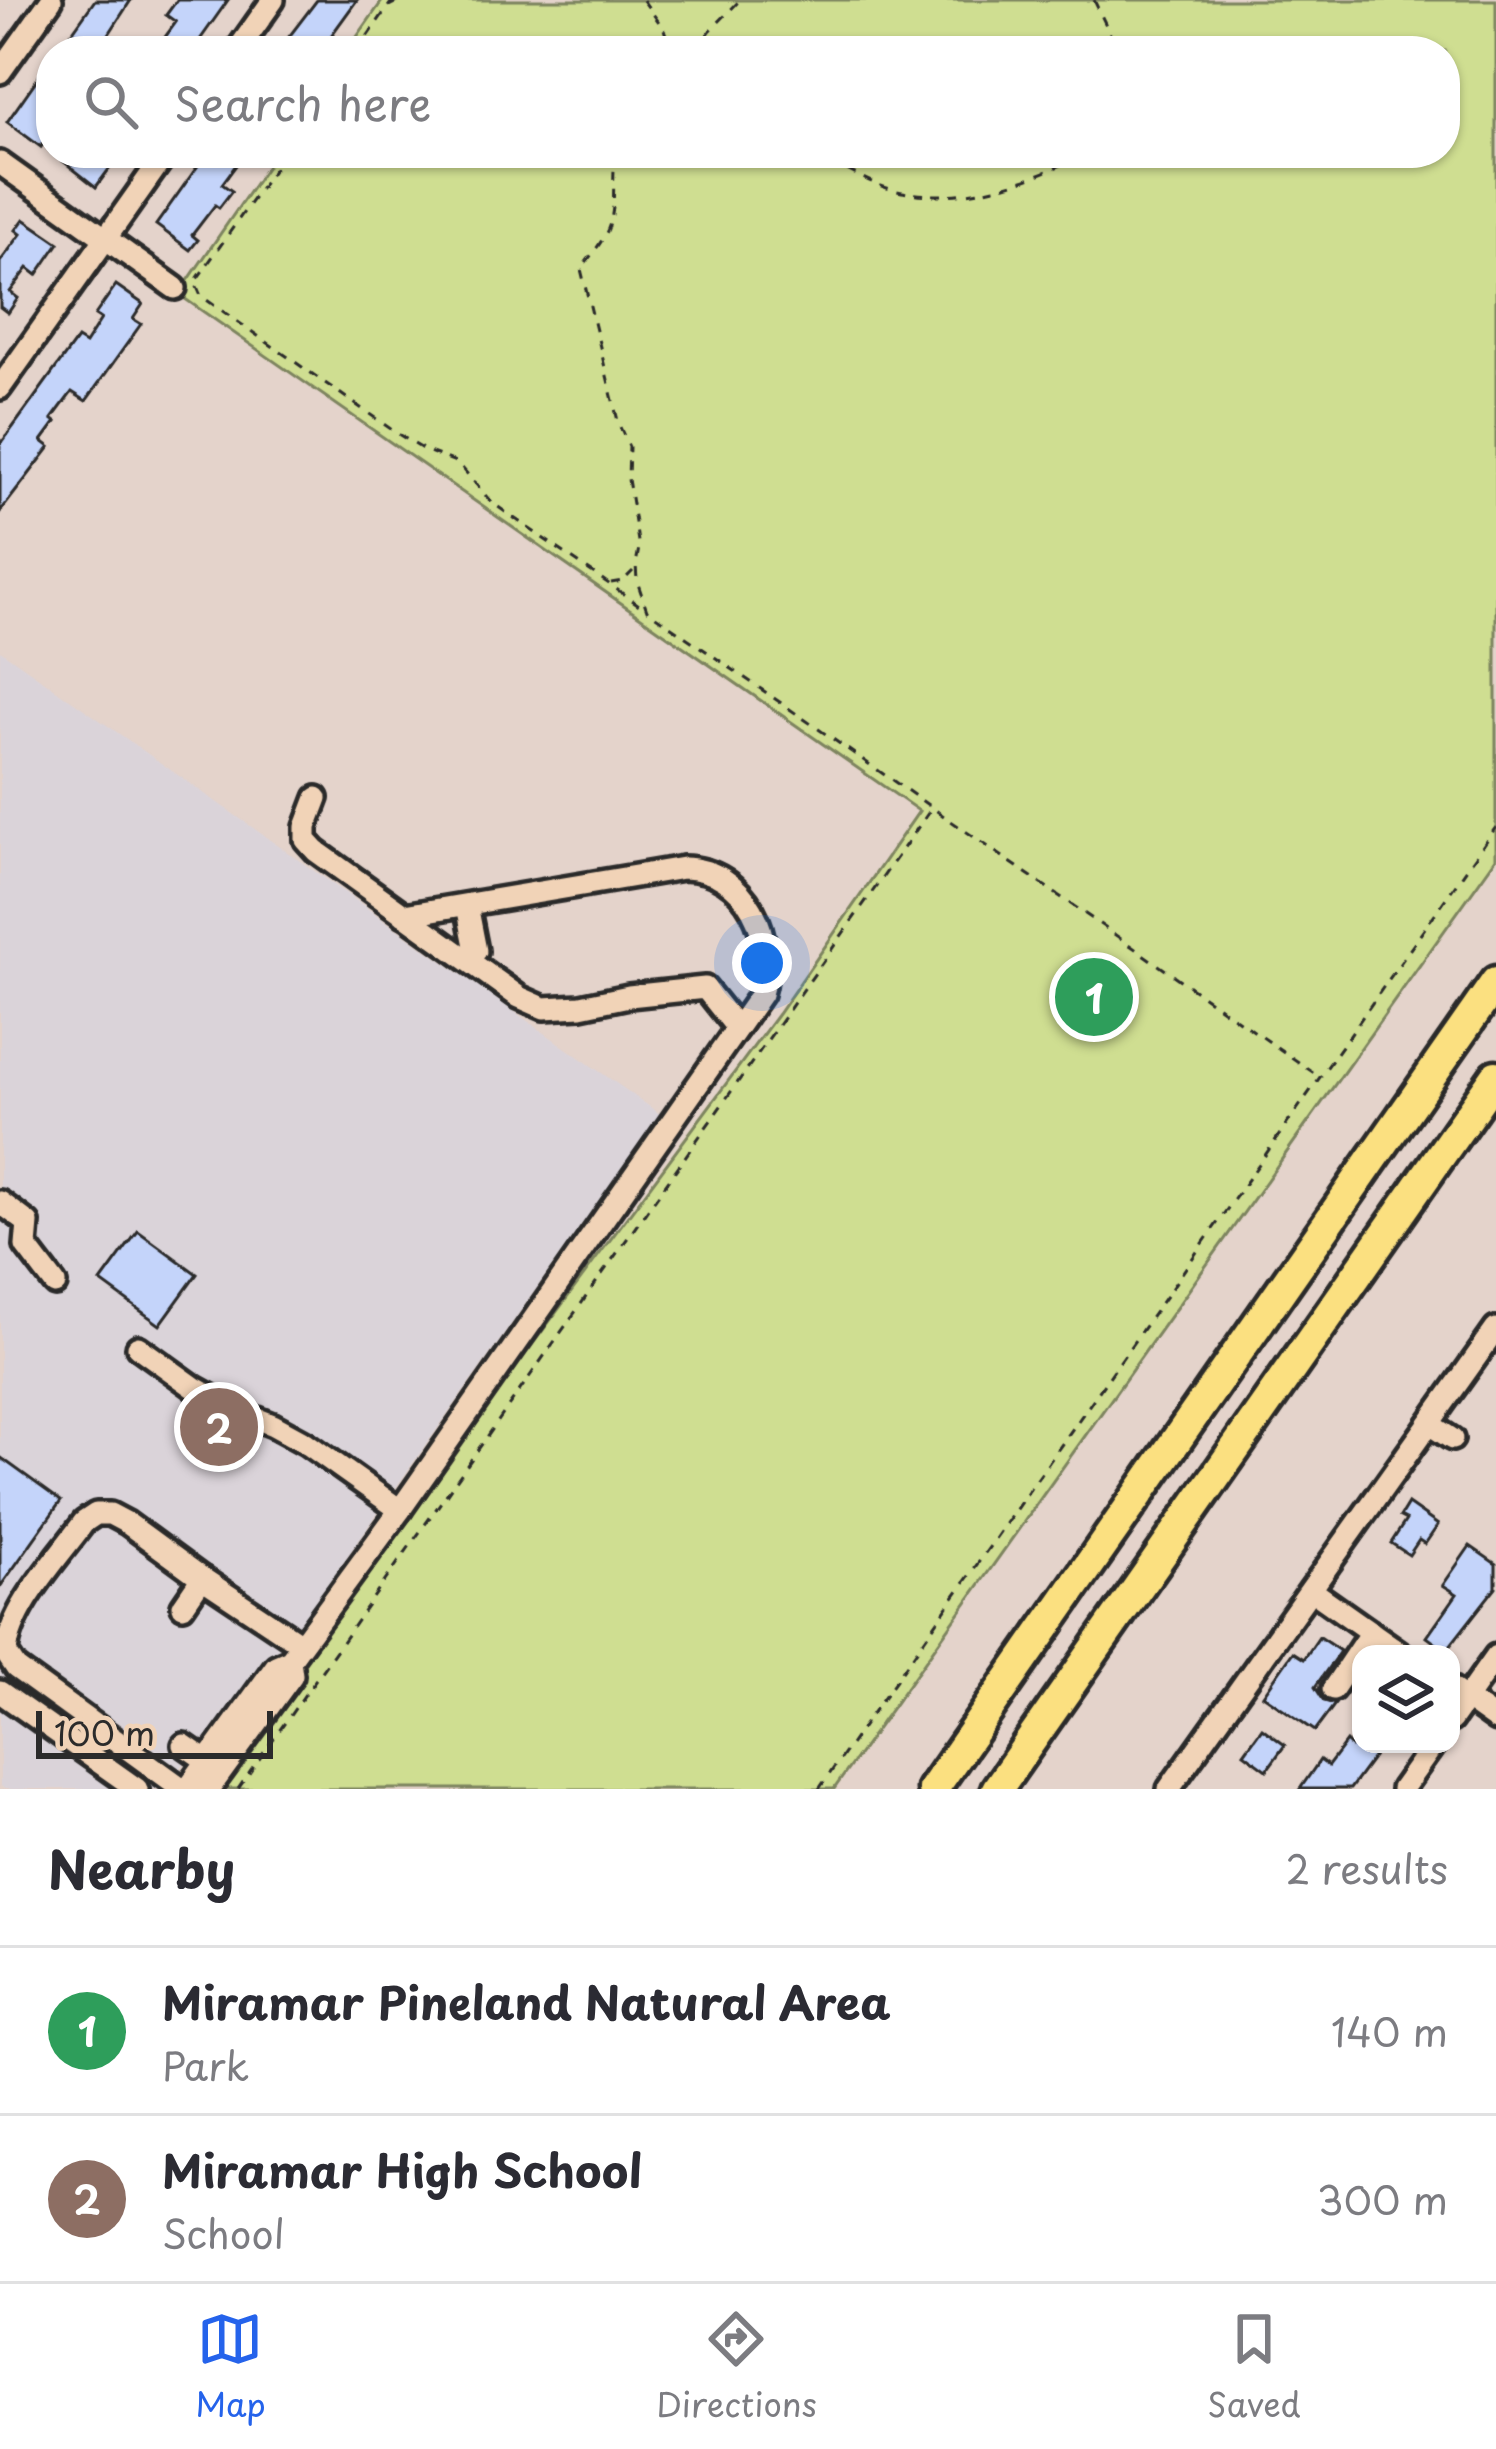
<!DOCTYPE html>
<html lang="en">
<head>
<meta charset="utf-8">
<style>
	body { margin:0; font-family:"Playpen Sans",sans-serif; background:#f2f2f3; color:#2b2b33 }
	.controls { position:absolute; right:36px; bottom:36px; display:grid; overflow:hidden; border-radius:24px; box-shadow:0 3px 9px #0004 }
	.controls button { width:108px; height:108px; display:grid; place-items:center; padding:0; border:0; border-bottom:3px solid #e1e1e2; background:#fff; color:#2b2b33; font:60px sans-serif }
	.scale { position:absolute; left:36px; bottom:30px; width:237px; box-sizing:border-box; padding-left:12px; border:6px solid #2b2b2b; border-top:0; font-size:33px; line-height:42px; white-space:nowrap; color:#2b2b2b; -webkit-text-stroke:9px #f1d3b7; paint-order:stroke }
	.you { position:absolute; left:762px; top:963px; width:42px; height:42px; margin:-30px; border:9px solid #fff; border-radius:50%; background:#1a73e8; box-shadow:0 0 0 18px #1a73e833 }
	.badge { display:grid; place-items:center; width:78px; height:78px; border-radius:50%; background:#2563eb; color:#fff; font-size:39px; font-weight:700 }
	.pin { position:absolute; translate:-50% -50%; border:6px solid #fff; box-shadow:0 3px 12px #0006 }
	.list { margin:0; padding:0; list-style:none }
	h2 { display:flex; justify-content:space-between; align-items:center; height:156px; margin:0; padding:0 48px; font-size:51px }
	h2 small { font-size:39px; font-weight:400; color:#7c7c81 }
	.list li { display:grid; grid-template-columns:78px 1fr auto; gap:36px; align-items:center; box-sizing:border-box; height:168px; padding:0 48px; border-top:3px solid #e1e1e2 }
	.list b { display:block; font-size:45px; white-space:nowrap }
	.list p { margin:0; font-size:39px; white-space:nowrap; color:#7c7c81 }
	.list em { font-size:39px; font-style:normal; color:#7c7c81 }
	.icon { flex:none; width:66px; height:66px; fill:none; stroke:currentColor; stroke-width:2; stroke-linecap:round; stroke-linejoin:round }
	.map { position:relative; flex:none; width:1496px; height:1789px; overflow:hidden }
	.search { position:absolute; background:#fff; box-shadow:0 3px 9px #0004; left:36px; right:36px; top:36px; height:132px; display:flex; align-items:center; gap:30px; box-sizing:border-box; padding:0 42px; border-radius:48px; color:#7c7c81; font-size:45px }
	.sheet { height:492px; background:#fff }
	nav { display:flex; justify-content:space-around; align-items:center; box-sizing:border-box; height:168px; border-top:3px solid #e1e1e2; background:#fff; font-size:33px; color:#7c7c81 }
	nav a { display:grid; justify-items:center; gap:6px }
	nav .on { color:#2563eb }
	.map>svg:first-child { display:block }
</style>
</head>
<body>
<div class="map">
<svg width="1496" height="1789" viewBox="0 0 1496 1789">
	<rect width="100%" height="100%" fill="#e4d3cb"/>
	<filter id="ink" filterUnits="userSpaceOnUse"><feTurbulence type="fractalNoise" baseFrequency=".00833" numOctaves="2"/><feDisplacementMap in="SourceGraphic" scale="24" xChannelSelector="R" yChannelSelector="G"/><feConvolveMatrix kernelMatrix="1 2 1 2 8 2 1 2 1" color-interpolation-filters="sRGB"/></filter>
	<g filter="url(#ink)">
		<!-- built -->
		<path fill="#dad3d9" d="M0 650 660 1114 218 1739 208 1745 199 1743 166 1789H5L0 1786Z"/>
		<!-- green -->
		<path fill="#cfde91" stroke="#7d845e" stroke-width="3" d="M383 0H1496V858L834 1789H202L778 1014 919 811 178 294 175 288 185 285 276 153H1445V51H347Z"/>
		<!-- building -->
		<g fill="#c4d4fa" stroke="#2b2b2b" stroke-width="3">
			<path d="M95 0H131L98 51H59Z"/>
			<path d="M177 0H228L192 51H155L176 22 166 15Z"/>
			<path d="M317 0H357L320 51H278Z"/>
			<path d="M51 59V122L44 132 49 135 41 147 7 122Z"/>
			<path d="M69 153H121L96 187 63 161Z"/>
			<path d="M207 153H245L222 184 232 191 219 208 215 205 192 235 198 240 190 250 156 225Z"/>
			<path d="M24 219 59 243 37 275 28 268 10 292 18 298 8 313 0 307V262L21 234 16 230Z"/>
			<path d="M116 285 143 304 133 319 141 324 86 401 72 392 52 419 56 422 42 441 50 447 0 512V445L77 339 85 344 101 319 95 315Z"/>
			<path d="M138 1231 197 1274 160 1325 101 1282Z"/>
			<path d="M0 1457 61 1501 0 1587Z"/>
			<path d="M1408 1504 1438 1525 1425 1544 1419 1540 1409 1555 1391 1543 1406 1520 1400 1517Z"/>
			<path d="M1470 1546 1496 1564V1587L1446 1651 1427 1637 1457 1594 1443 1585Z"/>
			<path d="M1319 1637 1340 1651 1315 1687 1324 1701 1335 1704 1315 1731 1263 1695 1293 1652 1304 1659Z"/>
			<path d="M1262 1728 1285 1745 1267 1770 1244 1753Z"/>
			<path d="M1346 1742 1351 1747 1353 1744H1383L1350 1789H1300L1320 1760 1328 1766Z"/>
		</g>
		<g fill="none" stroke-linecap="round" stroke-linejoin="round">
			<!-- minor casing -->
			<g stroke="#2b2b2b" stroke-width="30">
				<g id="minor">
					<path d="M237 51 273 0"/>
					<path d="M0 72 51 0"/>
					<path d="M0 163 175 288"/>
					<path d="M0 388 166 153"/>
					<path d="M317 798 306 827V840L316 851 519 997 544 1008 581 1006 629 996 705 988 737 1028"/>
					<path d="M467 905 476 951"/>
					<path d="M0 1202 28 1223 26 1246 55 1284"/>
					<path d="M138 1347 195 1388 235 1410 273 1425 306 1443 400 1510"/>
					<path d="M1429 1424 1452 1439"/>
					<path d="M1311 1590 1402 1654"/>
					<path d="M183 1606 202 1578"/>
					<path d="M1451 1688 1496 1720"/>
					<path d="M1333 1689 1371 1632"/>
					<path d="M0 1692 137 1789"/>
					<path d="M1451 1720 1496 1656"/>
					<path d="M184 1745 207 1761"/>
					<path d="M183 1789 16 1668 6 1653C10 1608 58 1558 84 1522L96 1514H110L127 1523 202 1578 301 1644"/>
					<path d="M187 1789 276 1666 290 1660 400 1510 761 994C777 938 748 869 683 868L404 915"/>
					<path d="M209 1789 292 1675 290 1660"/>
					<path d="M1169 1789 1496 1329"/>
					<path d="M1402 1789 1434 1744"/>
				</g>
			</g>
			<!-- highway casing -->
			<g stroke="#2b2b2b" stroke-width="39">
				<g id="highway">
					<path d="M933 1789 1496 982"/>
					<path d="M997 1789 1496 1076"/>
				</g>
			</g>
			<!-- path -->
			<g stroke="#2b2b2b" stroke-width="3" stroke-dasharray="9 9" stroke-linecap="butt">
				<path d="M643 0 664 29 671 51"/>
				<path d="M1094 0 1112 38 1113 51"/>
				<path d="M389 6 401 0"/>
				<path d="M357 51 393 0"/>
				<path d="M698 51 710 31 740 0"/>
				<path d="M285 153 195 282 201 296 398 434 424 450 458 463 491 502 645 609"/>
				<path d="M616 153C611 176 617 204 609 226 604 241 590 256 581 269L619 425 629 447 628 479 639 548 636 564 637 581 647 610 1320 1077"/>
				<path d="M816 153C843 167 872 186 902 192 963 203 1032 182 1085 153"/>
				<path d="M611 583 623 581 633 571"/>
				<path d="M238 1789 931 809"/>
				<path d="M819 1789 1496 827"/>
			</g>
			<!-- minor -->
			<use href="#minor" stroke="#f1d3b7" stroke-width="21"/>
			<!-- highway -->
			<use href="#highway" stroke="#fbe080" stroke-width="30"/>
		</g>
	</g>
</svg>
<div class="controls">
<button><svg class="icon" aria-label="layers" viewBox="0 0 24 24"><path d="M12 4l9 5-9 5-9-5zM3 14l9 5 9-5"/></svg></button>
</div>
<div class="scale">100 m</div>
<div class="you"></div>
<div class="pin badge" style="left:1094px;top:997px;background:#2e9e5b">1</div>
<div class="pin badge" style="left:219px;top:1427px;background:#8d6e63">2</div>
<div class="search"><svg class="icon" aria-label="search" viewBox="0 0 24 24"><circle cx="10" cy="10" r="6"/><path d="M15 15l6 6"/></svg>Search here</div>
</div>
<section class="sheet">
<h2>Nearby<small>2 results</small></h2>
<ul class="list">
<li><span class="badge" style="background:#2e9e5b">1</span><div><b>Miramar Pineland Natural Area</b><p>Park</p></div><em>140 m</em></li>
<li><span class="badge" style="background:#8d6e63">2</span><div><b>Miramar High School</b><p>School</p></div><em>300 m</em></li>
</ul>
</section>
<nav>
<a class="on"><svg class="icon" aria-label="map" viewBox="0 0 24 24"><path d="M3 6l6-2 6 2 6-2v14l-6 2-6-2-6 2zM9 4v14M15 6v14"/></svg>Map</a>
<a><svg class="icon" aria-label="directions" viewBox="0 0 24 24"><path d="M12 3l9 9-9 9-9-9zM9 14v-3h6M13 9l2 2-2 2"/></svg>Directions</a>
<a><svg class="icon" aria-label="saved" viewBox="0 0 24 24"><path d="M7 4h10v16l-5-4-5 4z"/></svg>Saved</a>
</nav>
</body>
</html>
